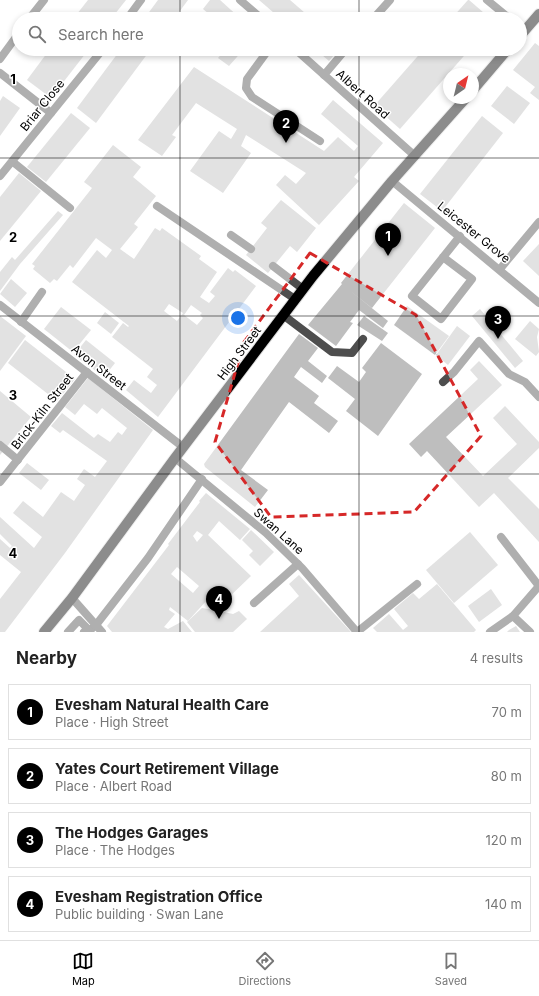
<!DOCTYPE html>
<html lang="en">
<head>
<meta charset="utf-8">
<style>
	body { margin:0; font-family:Inter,sans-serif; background:#f6f6f6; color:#222 }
	.compass { position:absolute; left:443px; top:68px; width:36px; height:36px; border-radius:50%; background:#fff; box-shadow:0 2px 6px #0003; rotate:35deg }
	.you { position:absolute; left:238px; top:318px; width:14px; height:14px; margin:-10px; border:3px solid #fff; border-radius:50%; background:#1a73e8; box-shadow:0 0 0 6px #1a73e833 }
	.badge { display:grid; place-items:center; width:26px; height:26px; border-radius:50%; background:#000; color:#fff; font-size:13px; font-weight:700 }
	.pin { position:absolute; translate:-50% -33px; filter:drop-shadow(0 1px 2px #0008) }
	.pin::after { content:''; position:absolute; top:21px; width:14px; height:12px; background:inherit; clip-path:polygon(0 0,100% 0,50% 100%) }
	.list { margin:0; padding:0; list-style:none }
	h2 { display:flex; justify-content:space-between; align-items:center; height:52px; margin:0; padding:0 16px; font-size:17px }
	h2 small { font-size:13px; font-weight:400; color:#767676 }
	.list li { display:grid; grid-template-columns:26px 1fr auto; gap:12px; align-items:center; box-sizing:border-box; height:56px; margin:0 8px 8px; padding:0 8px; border:1px solid #e0e0e0; border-radius:0px }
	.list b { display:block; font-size:15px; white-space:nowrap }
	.list p { margin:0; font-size:13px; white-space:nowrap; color:#767676 }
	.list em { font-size:13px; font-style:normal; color:#767676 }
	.icon { flex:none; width:22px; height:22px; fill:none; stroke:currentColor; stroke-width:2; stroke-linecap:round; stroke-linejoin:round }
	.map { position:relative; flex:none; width:539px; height:632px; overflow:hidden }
	.search { position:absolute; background:#fff; box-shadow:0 2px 6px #0003; left:12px; right:12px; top:12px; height:44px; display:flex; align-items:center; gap:10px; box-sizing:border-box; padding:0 14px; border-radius:22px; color:#767676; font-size:15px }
	.sheet { height:308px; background:#fff }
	nav { display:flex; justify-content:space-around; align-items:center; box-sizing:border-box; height:56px; border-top:1px solid #e0e0e0; background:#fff; font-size:11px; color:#767676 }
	nav a { display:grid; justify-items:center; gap:2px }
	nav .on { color:#000 }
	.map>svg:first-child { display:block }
</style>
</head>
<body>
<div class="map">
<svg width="539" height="632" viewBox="0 0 539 632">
	<rect width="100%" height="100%" fill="#fff"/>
	<!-- building -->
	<g fill="#bebebe" fill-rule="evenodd">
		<path d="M88 0H126L111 19H73Z"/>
		<path d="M158 0H188L174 19H144Z"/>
		<path d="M210 0H220L241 19H215L203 9Z"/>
		<path d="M259 0H290L312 19H281Z"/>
		<path d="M468 0H469L491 19H451Z"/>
		<path d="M535 43 539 46V100L530 93 535 87 513 70Z"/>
		<path d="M50 49H89L51 98 27 80Z"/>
		<path d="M121 49H151L96 123 77 108Z"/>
		<path d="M226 49H244L229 66 218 58Z"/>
		<path d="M315 49H339L329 61Z"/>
		<path d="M424 49H470L400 129 374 106Z"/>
		<path d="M194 67 324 151 338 137 354 151 358 146 321 114 333 100 383 143 354 177 359 181 319 225 276 185 285 175 296 184 306 173 246 135 241 146 251 153 223 193 190 171 219 131 231 139 237 129 196 103 172 135 176 137 162 156 138 140Z"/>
		<path d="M507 86 530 103 514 124 491 106Z"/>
		<path d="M3 96 20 108 0 136V101Z"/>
		<path d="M71 113 90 128 46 182 27 167Z"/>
		<path d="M482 116 503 133 442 211 420 194Z"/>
		<path d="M113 145 141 167 133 177 156 196 134 224 138 227 120 249 134 259 155 228 160 231 162 228 201 256 199 259 217 272 200 297 209 303 215 296 210 292 228 268 233 272 235 270 256 286 158 417 126 390 134 380 151 393 157 385 147 377 153 369 112 337 123 323 128 327 129 326 72 282 97 250 106 258 112 250 96 238 73 268 70 265 57 281 54 279 50 283 33 269 35 266 32 264 92 188 84 182ZM169 304 183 313 177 321 164 311ZM191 305 202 313 200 315 203 318 197 325 184 315Z"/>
		<path d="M19 173 41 191 0 241V197Z"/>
		<path d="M281 200 316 228 297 252 290 246 268 273 246 255 267 228 261 223Z"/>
		<path d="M404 203 435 228 372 308 348 289 388 321 383 328 359 310 350 322 353 323 336 346 308 325 342 284 341 283Z"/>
		<path d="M58 211 63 215 20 264 0 291V272L12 257 15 260Z"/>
		<path d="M539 244V276L523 261Z"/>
		<path d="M11 279 27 293 15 307 0 294Z"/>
		<path d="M407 306 449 336 435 355 394 325Z"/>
		<path d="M61 307 91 330 73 352 44 329Z"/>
		<path d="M480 309 523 361 515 368 472 316Z"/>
		<path d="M105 312 119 323 111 334 97 323Z"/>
		<path d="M0 316 26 336 0 371Z"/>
		<path d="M364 316 388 333 382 341 357 325Z"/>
		<path d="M530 321 539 329 537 337 539 352 536 356 515 339Z"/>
		<path d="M457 326 470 336 448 365 436 355Z"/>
		<path d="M299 334 318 348 308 361 327 376 322 383 301 367 294 377 319 396 314 403 338 421 329 433 289 402 241 470 268 490 255 507 205 467 204 464Z"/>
		<path d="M25 340 75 379 57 401 8 363Z"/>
		<path d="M86 340 115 363 104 377 74 355Z"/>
		<path d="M381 343 422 374 378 436 346 411 355 399 328 378 337 366 359 382 366 372 362 368Z"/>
		<path d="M479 361 502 385 446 437 483 476 517 444 493 418 505 406 539 442V448L508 478 539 509V542L494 493 479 507 427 451 421 457 409 444 478 379 470 370Z"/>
		<path d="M88 378 153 430 65 553 5 632H0V599L21 572 0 555V539L10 548 12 546 0 534V517L34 548 42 537 13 513 23 501 43 517 61 492 74 501 85 485 77 479 84 469 95 477 107 461 63 430 60 433 51 426 62 413 94 438 98 434 110 442 118 432 122 435 127 428 102 408 97 414 84 404 75 415 65 407Z"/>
		<path d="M0 391 31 417 0 455Z"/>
		<path d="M27 463 49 480 41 490 19 473Z"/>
		<path d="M206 493 250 529 240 540 219 521 208 535 251 576 227 599 217 589 188 621 170 607 169 610 175 614 164 627 168 629 183 621 192 632H112L107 626 169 545 168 544 200 502 199 501ZM197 531 203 535 197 542 193 536ZM177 567 199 586 193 593 171 574Z"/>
		<path d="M251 530 274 552 260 566 249 555 253 551 242 540Z"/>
		<path d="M470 532 498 565 454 603 426 570Z"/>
		<path d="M299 575 351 632H260L299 596 289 584Z"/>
		<path d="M437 584 476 630 474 632H377L373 628 389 614 403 630 408 626 394 609 413 593 419 599Z"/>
		<path d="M491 589 502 605 479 622 468 606Z"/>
		<path d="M220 606 224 612 233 614 239 611 247 619 233 632H195L187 622 202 608 214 610Z"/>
		<path d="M516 626 520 632H507L509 630Z"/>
	</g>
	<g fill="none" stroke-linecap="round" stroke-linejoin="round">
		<!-- primary casing -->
		<g stroke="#dbdbdb" stroke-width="12">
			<g id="primary">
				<path d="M520 36 539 14"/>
				<path d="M473 90 508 49"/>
				<path d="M44 632 72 598 175 458 313 276 392 181 466 98"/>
			</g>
		</g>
		<!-- lane -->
		<g stroke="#4e4e4e" stroke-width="8">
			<path d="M29 19 44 0"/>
			<path d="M373 19 390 0"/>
			<path d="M269 49 247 79 246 88 252 97 320 141"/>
			<path d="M0 59 19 33"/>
			<path d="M324 75 346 49"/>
			<path d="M13 162 70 208"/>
			<path d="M157 206 295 299"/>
			<path d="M231 235 251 249"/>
			<path d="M443 257 472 279 441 319 412 296 460 236"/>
			<path d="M273 266 303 289"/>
			<path d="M283 315 332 352 352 353 363 339"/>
			<path d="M21 322 42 292"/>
			<path d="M0 445 18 460"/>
			<path d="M501 537 539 586"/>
			<path d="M254 603 298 564"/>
			<path d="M88 632 96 625 148 558 202 479"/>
			<path d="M357 632 417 584"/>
		</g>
		<!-- street -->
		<g stroke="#4e4e4e" stroke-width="8">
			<path d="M240 0 262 19"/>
			<path d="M487 0 510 19"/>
			<path d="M127 19 141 0"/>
			<path d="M295 49 415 156"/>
			<path d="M0 73 51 113"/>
			<path d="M0 176 103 49"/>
			<path d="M392 181 539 303"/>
			<path d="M500 269 539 222"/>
			<path d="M0 305 183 447"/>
			<path d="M443 382 454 372 479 341 509 374 525 382 539 397"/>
			<path d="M175 458 266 533 302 568 357 632"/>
			<path d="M0 482 87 372"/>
			<path d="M72 598 102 632"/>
			<path d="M513 616 530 632"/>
			<path d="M68 632 79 620 88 629 84 632"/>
			<path d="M490 632 513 616 539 586"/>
		</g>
		<!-- primary -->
		<use href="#primary" stroke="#000" stroke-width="10"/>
	</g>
	<!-- marked area -->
	<path d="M0 0H539V632H0ZM310 253 416 315 481 436 414 512 271 517 215 442 244 342Z" fill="#fff" fill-opacity=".55" fill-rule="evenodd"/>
	<path fill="none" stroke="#d62828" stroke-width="3" stroke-dasharray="8 5" stroke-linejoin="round" d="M310 253 416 315 481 436 414 512 271 517 215 442 244 342Z"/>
	<!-- grid -->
	<path fill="none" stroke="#000" stroke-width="1" stroke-opacity="0.55" d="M180 0V19M359 0V19M180 49V632M359 49V632M0 158H539M0 316H539M0 474H539"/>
	<g text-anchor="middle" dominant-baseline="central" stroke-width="3" stroke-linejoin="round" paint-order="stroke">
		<!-- street labels -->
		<g font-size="12" fill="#000" stroke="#fff">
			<text transform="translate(363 94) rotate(42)">Albert Road</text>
			<text transform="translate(42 105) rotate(-51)">Briar Close</text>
			<text transform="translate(474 232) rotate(39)">Leicester Grove</text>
			<text transform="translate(239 353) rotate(-53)">High Street</text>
			<text transform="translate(99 367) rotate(38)">Avon Street</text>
			<text transform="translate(42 411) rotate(-52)">Brick-Kiln Street</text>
			<text transform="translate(279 531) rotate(42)">Swan Lane</text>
		</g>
	</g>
	<g font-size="13" text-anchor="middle" font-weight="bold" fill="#000" stroke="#fff" stroke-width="3" stroke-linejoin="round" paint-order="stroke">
		<text x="13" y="84">1</text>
		<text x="13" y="242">2</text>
		<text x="13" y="400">3</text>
		<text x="13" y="558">4</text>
	</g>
</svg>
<svg class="compass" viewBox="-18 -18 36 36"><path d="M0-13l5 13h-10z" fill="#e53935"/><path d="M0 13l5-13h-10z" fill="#767676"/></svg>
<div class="you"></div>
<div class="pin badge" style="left:388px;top:256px">1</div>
<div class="pin badge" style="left:286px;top:143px">2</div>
<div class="pin badge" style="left:498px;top:339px">3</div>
<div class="pin badge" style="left:219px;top:619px">4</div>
<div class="search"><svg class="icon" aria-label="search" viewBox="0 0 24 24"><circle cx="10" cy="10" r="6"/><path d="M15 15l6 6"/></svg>Search here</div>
</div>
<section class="sheet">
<h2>Nearby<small>4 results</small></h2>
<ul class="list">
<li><span class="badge">1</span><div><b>Evesham Natural Health Care</b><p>Place · High Street</p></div><em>70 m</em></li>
<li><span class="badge">2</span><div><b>Yates Court Retirement Village</b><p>Place · Albert Road</p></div><em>80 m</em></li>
<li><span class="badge">3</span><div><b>The Hodges Garages</b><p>Place · The Hodges</p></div><em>120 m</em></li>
<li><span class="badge">4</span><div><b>Evesham Registration Office</b><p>Public building · Swan Lane</p></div><em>140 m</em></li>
</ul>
</section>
<nav>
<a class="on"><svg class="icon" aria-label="map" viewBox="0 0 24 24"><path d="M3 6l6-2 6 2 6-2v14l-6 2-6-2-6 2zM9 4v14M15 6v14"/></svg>Map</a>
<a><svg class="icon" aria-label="directions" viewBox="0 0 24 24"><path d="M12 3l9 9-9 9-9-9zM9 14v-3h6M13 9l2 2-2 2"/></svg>Directions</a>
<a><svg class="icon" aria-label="saved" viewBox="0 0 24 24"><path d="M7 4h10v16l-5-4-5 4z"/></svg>Saved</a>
</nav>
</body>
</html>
